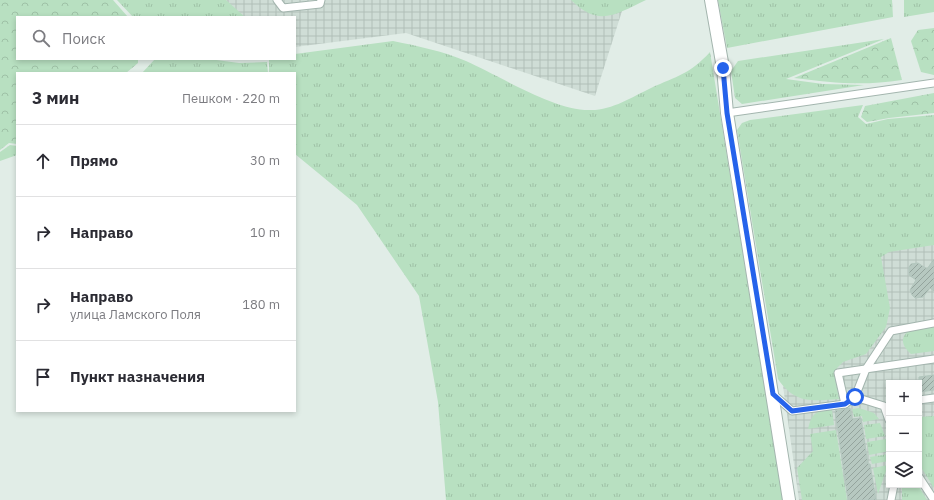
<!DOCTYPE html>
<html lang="ru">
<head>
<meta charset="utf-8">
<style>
	body { margin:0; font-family:"IBM Plex Sans",sans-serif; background:#f7f7f7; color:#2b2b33 }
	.controls { position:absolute; right:12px; bottom:12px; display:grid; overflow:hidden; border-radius:0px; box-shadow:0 2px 6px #0003 }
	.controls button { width:36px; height:36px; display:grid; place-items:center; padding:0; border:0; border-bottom:1px solid #e1e1e2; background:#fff; color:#2b2b33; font:20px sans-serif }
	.stop { position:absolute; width:12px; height:12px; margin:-9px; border:3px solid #2563eb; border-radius:50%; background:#fff }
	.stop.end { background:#2563eb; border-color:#fff; box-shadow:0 1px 4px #0008 }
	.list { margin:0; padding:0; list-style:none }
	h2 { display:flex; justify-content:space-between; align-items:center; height:52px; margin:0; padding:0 16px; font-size:17px }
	h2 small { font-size:13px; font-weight:400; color:#7c7c81 }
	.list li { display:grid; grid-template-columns:26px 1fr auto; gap:12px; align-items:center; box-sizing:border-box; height:72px; padding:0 16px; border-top:1px solid #e1e1e2 }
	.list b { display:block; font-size:15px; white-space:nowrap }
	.list p { margin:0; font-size:13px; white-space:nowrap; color:#7c7c81 }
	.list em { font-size:13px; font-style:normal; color:#7c7c81 }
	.icon { flex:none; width:22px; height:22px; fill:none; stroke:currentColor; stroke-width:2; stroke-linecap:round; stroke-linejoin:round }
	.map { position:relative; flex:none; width:934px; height:500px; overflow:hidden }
	.search { position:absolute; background:#fff; box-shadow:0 2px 6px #0003; left:16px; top:16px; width:280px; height:44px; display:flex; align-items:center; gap:10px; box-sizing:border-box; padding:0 14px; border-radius:0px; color:#7c7c81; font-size:15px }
	.panel { position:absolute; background:#fff; box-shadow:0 2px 6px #0003; left:16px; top:72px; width:280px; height:340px; border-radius:0px }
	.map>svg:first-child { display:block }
</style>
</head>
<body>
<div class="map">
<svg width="934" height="500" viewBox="0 0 934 500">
	<defs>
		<pattern id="industrial-grid" width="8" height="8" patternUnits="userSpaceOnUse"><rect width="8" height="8" fill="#cfddd6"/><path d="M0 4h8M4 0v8" fill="none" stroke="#b1bfb8"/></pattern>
		<pattern id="grass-tufts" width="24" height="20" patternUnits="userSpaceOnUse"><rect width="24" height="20" fill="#b8e0c1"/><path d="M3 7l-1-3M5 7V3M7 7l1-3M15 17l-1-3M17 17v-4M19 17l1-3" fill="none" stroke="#9ec1a6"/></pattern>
		<pattern id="forest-crowns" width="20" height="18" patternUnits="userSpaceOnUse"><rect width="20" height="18" fill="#b8e0c1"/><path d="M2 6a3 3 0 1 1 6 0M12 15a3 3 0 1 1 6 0" fill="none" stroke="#9ec1a6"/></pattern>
		<pattern id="building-hatch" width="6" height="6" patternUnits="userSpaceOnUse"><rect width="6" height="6" fill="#b6c8c0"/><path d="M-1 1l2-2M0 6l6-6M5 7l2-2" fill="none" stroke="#94a49d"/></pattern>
	</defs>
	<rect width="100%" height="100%" fill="#e1ede7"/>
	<!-- industrial -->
	<g fill="url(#industrial-grid)" fill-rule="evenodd">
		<path d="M214 0H606L623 8 595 96 406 33 295 47V17H233Z"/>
		<path d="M934 117V500H799L749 144ZM889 383H919V485H889Z"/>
	</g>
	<!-- grass -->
	<g fill="url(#grass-tufts)">
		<path d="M117 0H226L245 17H133Z"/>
		<path d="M571 0H646C616 14 599 28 571 0Z"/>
		<path d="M718 0H892L893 17 727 48Z"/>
		<path d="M904 0H934V12L904 17Z"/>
		<path d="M884 39 786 79 823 84 864 85 742 104 735 98 731 71 738 61Z"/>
		<path d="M393 41C418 46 442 51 466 61 500 76 553 110 589 110 611 111 632 97 651 88 677 76 690 74 710 52L783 500H446L438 402 419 296 357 205 295 154V73H269V59H295V54Z"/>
		<path d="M155 59H209L239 63 267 62 268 73H142Z"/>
		<path d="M863 105 858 117 866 124 888 119 934 115V245L889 252 881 257 890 308 886 327 866 354 843 362 837 368 835 379 839 399C812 401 795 404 778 379L737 130 742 123 750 120Z"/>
		<path d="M10 145 17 146V155L0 161V152Z"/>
		<path d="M934 327V351L911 354C904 348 898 338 909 331 915 328 927 328 934 327Z"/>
		<path d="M859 408 874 413 879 419 863 422 862 416 854 417 852 409Z"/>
		<path d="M832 410 834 425 808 429C812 412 816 411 832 410Z"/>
		<path d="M934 416V488L919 464V417Z"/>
		<path d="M880 423 885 436 866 439 864 425Z"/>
		<path d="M836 430 847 500H802L797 468 813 451 810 434Z"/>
		<path d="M886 439 889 451 869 455 867 442Z"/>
		<path d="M889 454V461L872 464 870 457Z"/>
		<path d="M888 465 878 494 873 468Z"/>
		<path d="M902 485H918L927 500H902Z"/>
	</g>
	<!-- forest -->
	<g fill="url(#forest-crowns)">
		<path d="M0 0H113L128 17H17V59H138V63L126 73H17V144L9 143 0 150Z"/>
		<path d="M934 28V75L921 72 911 41 918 30Z"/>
		<path d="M891 38 902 80C863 86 833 83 794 78Z"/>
		<path d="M934 93V113L889 118 867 122 861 117 865 106Z"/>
	</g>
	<!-- building -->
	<g fill="url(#building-hatch)" stroke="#b3c7be">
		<path d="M934 259V291L930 288 923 297 915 298 912 295 910 290 916 280 909 275V267L911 264 918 263 927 269Z"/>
		<path d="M934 375V390L919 392V377Z"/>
		<path d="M850 408 852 419 861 418 868 464H870L876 500H848L835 411Z"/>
	</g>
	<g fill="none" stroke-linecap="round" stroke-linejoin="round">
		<!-- lane casing -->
		<g stroke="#a3b5ae" stroke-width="9">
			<g id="lane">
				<path d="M277 0 283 8 320 4 321 0"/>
				<path d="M727 113 934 83"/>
				<path d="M773 394 792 411 845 404 855 397 884 406 889 420"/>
				<path d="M855 397 866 369 891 331 934 323"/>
				<path d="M919 400 934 398"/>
				<path d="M845 404 838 373 934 359"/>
				<path d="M919 477 934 500"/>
				<path d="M891 500 894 485"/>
			</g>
		</g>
		<!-- street casing -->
		<g stroke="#a3b5ae" stroke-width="14">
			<path id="street" d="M711 0 723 68 727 113 789 500"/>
		</g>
		<!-- lane -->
		<use href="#lane" stroke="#fff" stroke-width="7"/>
		<!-- street -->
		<use href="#street" stroke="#fff" stroke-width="12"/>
	</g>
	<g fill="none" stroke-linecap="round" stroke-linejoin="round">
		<!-- route -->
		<path stroke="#2563eb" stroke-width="5" d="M723 68 727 113 773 394 792 411 845 404 855 397"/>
	</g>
</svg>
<div class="controls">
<button>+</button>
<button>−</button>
<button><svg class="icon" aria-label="layers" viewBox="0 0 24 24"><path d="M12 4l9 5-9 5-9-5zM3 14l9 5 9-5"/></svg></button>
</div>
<div class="stop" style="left:855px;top:397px"></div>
<div class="stop end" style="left:723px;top:68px"></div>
<div class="search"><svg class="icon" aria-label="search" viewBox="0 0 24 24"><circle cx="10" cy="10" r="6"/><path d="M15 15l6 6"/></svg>Поиск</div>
<section class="panel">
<h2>3 мин<small>Пешком · 220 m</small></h2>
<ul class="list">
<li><svg class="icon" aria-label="ahead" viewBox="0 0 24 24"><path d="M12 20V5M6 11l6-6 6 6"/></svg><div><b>Прямо</b></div><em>30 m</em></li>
<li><svg class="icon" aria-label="right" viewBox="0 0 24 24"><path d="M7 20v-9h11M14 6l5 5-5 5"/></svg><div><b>Направо</b></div><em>10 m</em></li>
<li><svg class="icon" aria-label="right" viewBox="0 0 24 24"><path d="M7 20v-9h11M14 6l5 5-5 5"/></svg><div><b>Направо</b><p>улица Ламского Поля</p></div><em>180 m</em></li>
<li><svg class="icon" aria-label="arrive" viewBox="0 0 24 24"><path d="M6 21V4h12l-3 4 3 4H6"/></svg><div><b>Пункт назначения</b></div></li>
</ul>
</section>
</div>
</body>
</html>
